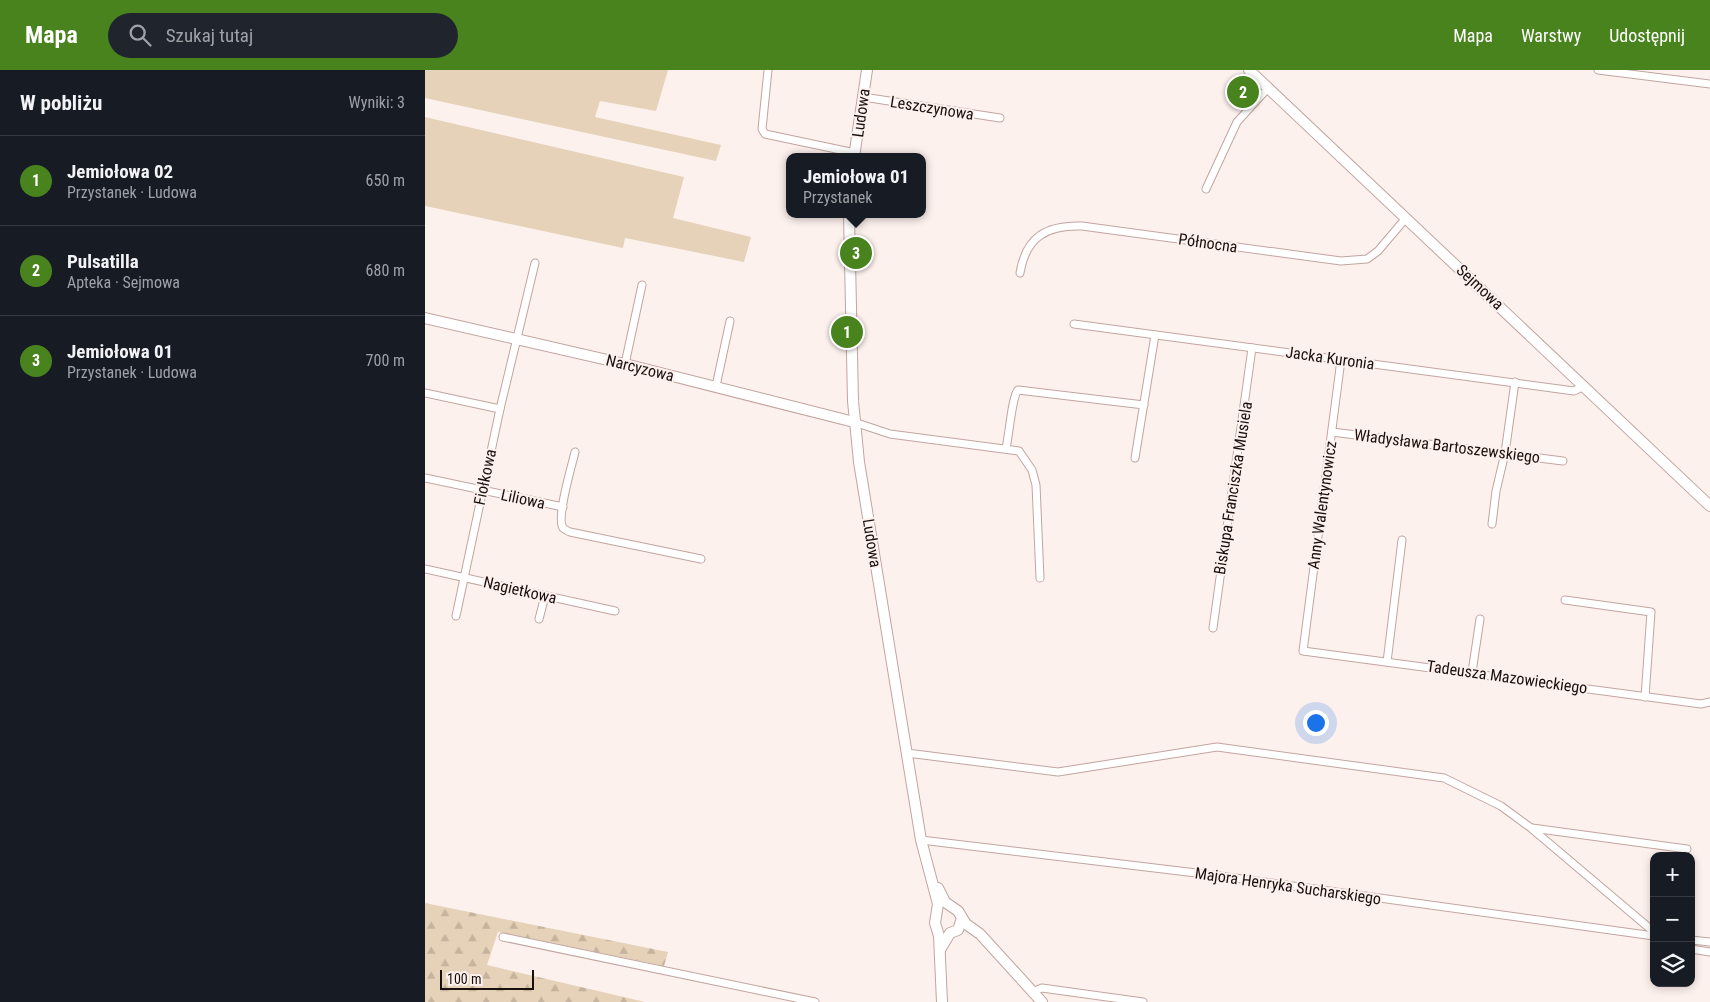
<!DOCTYPE html>
<html lang="pl">
<head>
<meta charset="utf-8">
<style>
	body { margin:0; font-family:"Roboto Condensed",sans-serif; background:#20242c; color:#f1f3f6 }
	.controls { position:absolute; right:15px; bottom:15px; display:grid; overflow:hidden; border-radius:10px; box-shadow:0 2px 8px #0003 }
	.controls button { width:45px; height:45px; display:grid; place-items:center; padding:0; border:0; border-bottom:1px solid #363941; background:#171b24; color:#f1f3f6; font:25px sans-serif }
	.scale { position:absolute; left:15px; bottom:12px; width:94px; box-sizing:border-box; padding-left:5px; border:2px solid #190f0d; border-top:0; font-size:14px; line-height:18px; white-space:nowrap; color:#190f0d; -webkit-text-stroke:4px #fdf1ee; paint-order:stroke }
	.you { position:absolute; left:890px; top:652px; width:18px; height:18px; margin:-12px; border:4px solid #fff; border-radius:50%; background:#1a73e8; box-shadow:0 0 0 8px #1a73e833 }
	.badge { display:grid; place-items:center; width:32px; height:32px; border-radius:50%; background:#49831e; color:#fff; font-size:16px; font-weight:700 }
	.pin { position:absolute; translate:-50% -50%; border:2px solid #fff; box-shadow:0 1px 5px #0006 }
	.popup { position:absolute; left:361px; top:83px; width:140px; height:65px; box-sizing:border-box; display:grid; place-content:center; border-radius:10px; background:#171b24; filter:drop-shadow(0 1px 4px #0005); font-size:16px; white-space:nowrap; color:#9ea1a6 }
	.popup b { font-size:19px; color:#f1f3f6 }
	.popup::after { content:''; position:absolute; left:50%; top:100%; margin-left:-10px; border:10px solid transparent; border-top-color:#171b24 }
	.list { margin:0; padding:0; list-style:none }
	h2 { display:flex; justify-content:space-between; align-items:center; height:65px; margin:0; padding:0 20px; font-size:21px }
	h2 small { font-size:16px; font-weight:400; color:#9ea1a6 }
	.list li { display:grid; grid-template-columns:32px 1fr auto; gap:15px; align-items:center; box-sizing:border-box; height:90px; padding:0 20px; border-top:1px solid #363941 }
	.list b { display:block; font-size:19px; white-space:nowrap }
	.list p { margin:0; font-size:16px; white-space:nowrap; color:#9ea1a6 }
	.list em { font-size:16px; font-style:normal; color:#9ea1a6 }
	.icon { flex:none; width:28px; height:28px; fill:none; stroke:currentColor; stroke-width:2; stroke-linecap:round; stroke-linejoin:round }
	.map { position:relative; flex:none; width:1285px; height:932px; overflow:hidden }
	header { display:flex; align-items:center; gap:30px; box-sizing:border-box; height:70px; padding:0 25px; background:#49831e; color:#fff }
	header strong { font-size:24px }
	nav { display:flex; gap:28px; margin-inline-start:auto; font-size:18px }
	.search { width:350px; height:45px; background:#20242c; display:flex; align-items:center; gap:12px; box-sizing:border-box; padding:0 18px; border-radius:28px; color:#9ea1a6; font-size:19px }
	main { display:flex }
	aside { flex:1; background:#171b24 }
	.map>svg:first-child { display:block }
</style>
</head>
<body>
<header>
<strong>Mapa</strong>
<div class="search"><svg class="icon" aria-label="search" viewBox="0 0 24 24"><circle cx="10" cy="10" r="6"/><path d="M15 15l6 6"/></svg>Szukaj tutaj</div>
<nav><a>Mapa</a><a>Warstwy</a><a>Udostępnij</a></nav>
</header>
<main>
<aside>
<h2>W pobliżu<small>Wyniki: 3</small></h2>
<ul class="list">
<li><span class="badge">1</span><div><b>Jemiołowa 02</b><p>Przystanek · Ludowa</p></div><em>650 m</em></li>
<li><span class="badge">2</span><div><b>Pulsatilla</b><p>Apteka · Sejmowa</p></div><em>680 m</em></li>
<li><span class="badge">3</span><div><b>Jemiołowa 01</b><p>Przystanek · Ludowa</p></div><em>700 m</em></li>
</ul>
</aside>
<div class="map">
<svg width="1285" height="932" viewBox="0 0 1285 932">
	<defs>
		<pattern id="forest-firs" width="22" height="20" patternUnits="userSpaceOnUse" patternTransform="scale(1.25)"><rect width="22" height="20" fill="#e6d2b8"/><path d="M5 1l3.5 6h-7zM16 11l3.5 6h-7z" fill="#c5b39d"/></pattern>
	</defs>
	<rect width="100%" height="100%" fill="#fdf1ee"/>
	<!-- green -->
	<g fill="#e6d2b8">
		<path d="M0 0H243L231 41 175 31 170 47 296 75 291 91 0 28Z"/>
		<path d="M0 47 259 107 248 148 326 167 319 192 200 168 198 178 0 136Z"/>
	</g>
	<!-- forest -->
	<path fill="url(#forest-firs)" d="M0 833 243 882 239 896 73 862 62 895 220 932H0Z"/>
	<g fill="none" stroke-linecap="round" stroke-linejoin="round">
		<!-- street casing -->
		<g stroke="#c2a59f" stroke-width="9">
			<g id="street">
				<path d="M343 0 337 59 340 64 430 83"/>
				<path d="M1173 0 1285 14"/>
				<path d="M438 27 575 48"/>
				<path d="M781 119 812 52 843 18"/>
				<path d="M595 203C601 167 621 155 657 156L916 191 942 189 953 181 981 148"/>
				<path d="M649 254 1149 321 1159 316"/>
				<path d="M916 290 878 581 1276 634 1285 632"/>
				<path d="M200 294 217 215"/>
				<path d="M291 316 305 251"/>
				<path d="M0 323 75 339"/>
				<path d="M429 352 465 364 594 381 607 400 611 415 615 508"/>
				<path d="M907 362 1138 391"/>
				<path d="M581 378C584 366 587 326 593 320L719 335"/>
				<path d="M150 382C147 395 131 448 138 458 138 458 144 462 145 462L276 489"/>
				<path d="M710 388 730 265"/>
				<path d="M0 408 138 437"/>
				<path d="M1067 454 1071 421 1080 383 1090 312"/>
				<path d="M0 499 190 541"/>
				<path d="M1140 530 1226 542 1220 627"/>
				<path d="M31 546 75 339 110 193"/>
				<path d="M114 549 120 526"/>
				<path d="M788 558 827 278"/>
				<path d="M962 592 977 470"/>
				<path d="M1047 602 1055 549"/>
				<path d="M482 683 633 702 792 677 1019 708 1076 736 1106 758 1229 862"/>
				<path d="M1107 758 1262 779"/>
				<path d="M496 770 788 805 1229 866"/>
				<path d="M78 867 390 932"/>
				<path d="M1266 870 1285 872"/>
				<path d="M1266 879 1285 882"/>
				<path d="M607 922 617 918 718 932"/>
			</g>
		</g>
		<!-- secondary casing -->
		<g stroke="#c2a59f" stroke-width="12">
			<g id="secondary">
				<path d="M824 0 1285 436"/>
				<path d="M429 87 442 0"/>
				<path d="M424 144 428 331 434 392 496 770 513 834 510 853 514 866 517 932"/>
				<path d="M0 248 200 294 429 352"/>
				<path d="M513 818 520 832 533 841 541 854 555 864 617 932"/>
				<path d="M515 880 525 863 533 860 537 848"/>
			</g>
		</g>
		<!-- street -->
		<use href="#street" stroke="#fff" stroke-width="7"/>
		<!-- secondary -->
		<use href="#secondary" stroke="#fff" stroke-width="10"/>
	</g>
	<g text-anchor="middle" dominant-baseline="central" stroke-width="4" stroke-linejoin="round" paint-order="stroke">
		<!-- street labels -->
		<g font-size="16" fill="#190f0d" stroke="#fdf1ee">
			<text transform="translate(507 38) rotate(9)">Leszczynowa</text>
			<text transform="translate(436 43) rotate(-82)">Ludowa</text>
			<text transform="translate(783 173) rotate(8)">Północna</text>
			<text transform="translate(1055 217) rotate(43)">Sejmowa</text>
			<text transform="translate(905 288) rotate(8)">Jacka Kuronia</text>
			<text transform="translate(215 298) rotate(14)">Narcyzowa</text>
			<text transform="translate(1022 376) rotate(7)">Władysława Bartoszewskiego</text>
			<text transform="translate(60 407) rotate(-78)">Fiołkowa</text>
			<text transform="translate(808 418) rotate(-81)">Biskupa Franciszka Musiela</text>
			<text transform="translate(98 429) rotate(12)">Liliowa</text>
			<text transform="translate(897 435) rotate(-82)">Anny Walentynowicz</text>
			<text transform="translate(447 473) rotate(81)">Ludowa</text>
			<text transform="translate(95 520) rotate(13)">Nagietkowa</text>
			<text transform="translate(1082 607) rotate(8)">Tadeusza Mazowieckiego</text>
			<text transform="translate(863 816) rotate(8)">Majora Henryka Sucharskiego</text>
		</g>
	</g>
</svg>
<div class="controls">
<button>+</button>
<button>−</button>
<button><svg class="icon" aria-label="layers" viewBox="0 0 24 24"><path d="M12 4l9 5-9 5-9-5zM3 14l9 5 9-5"/></svg></button>
</div>
<div class="scale">100 m</div>
<div class="you"></div>
<div class="pin badge" style="left:422px;top:262px">1</div>
<div class="pin badge" style="left:818px;top:22px">2</div>
<div class="pin badge" style="left:431px;top:183px">3</div>
<div class="popup"><b>Jemiołowa 01</b>Przystanek</div>
</div>
</main>
</body>
</html>
